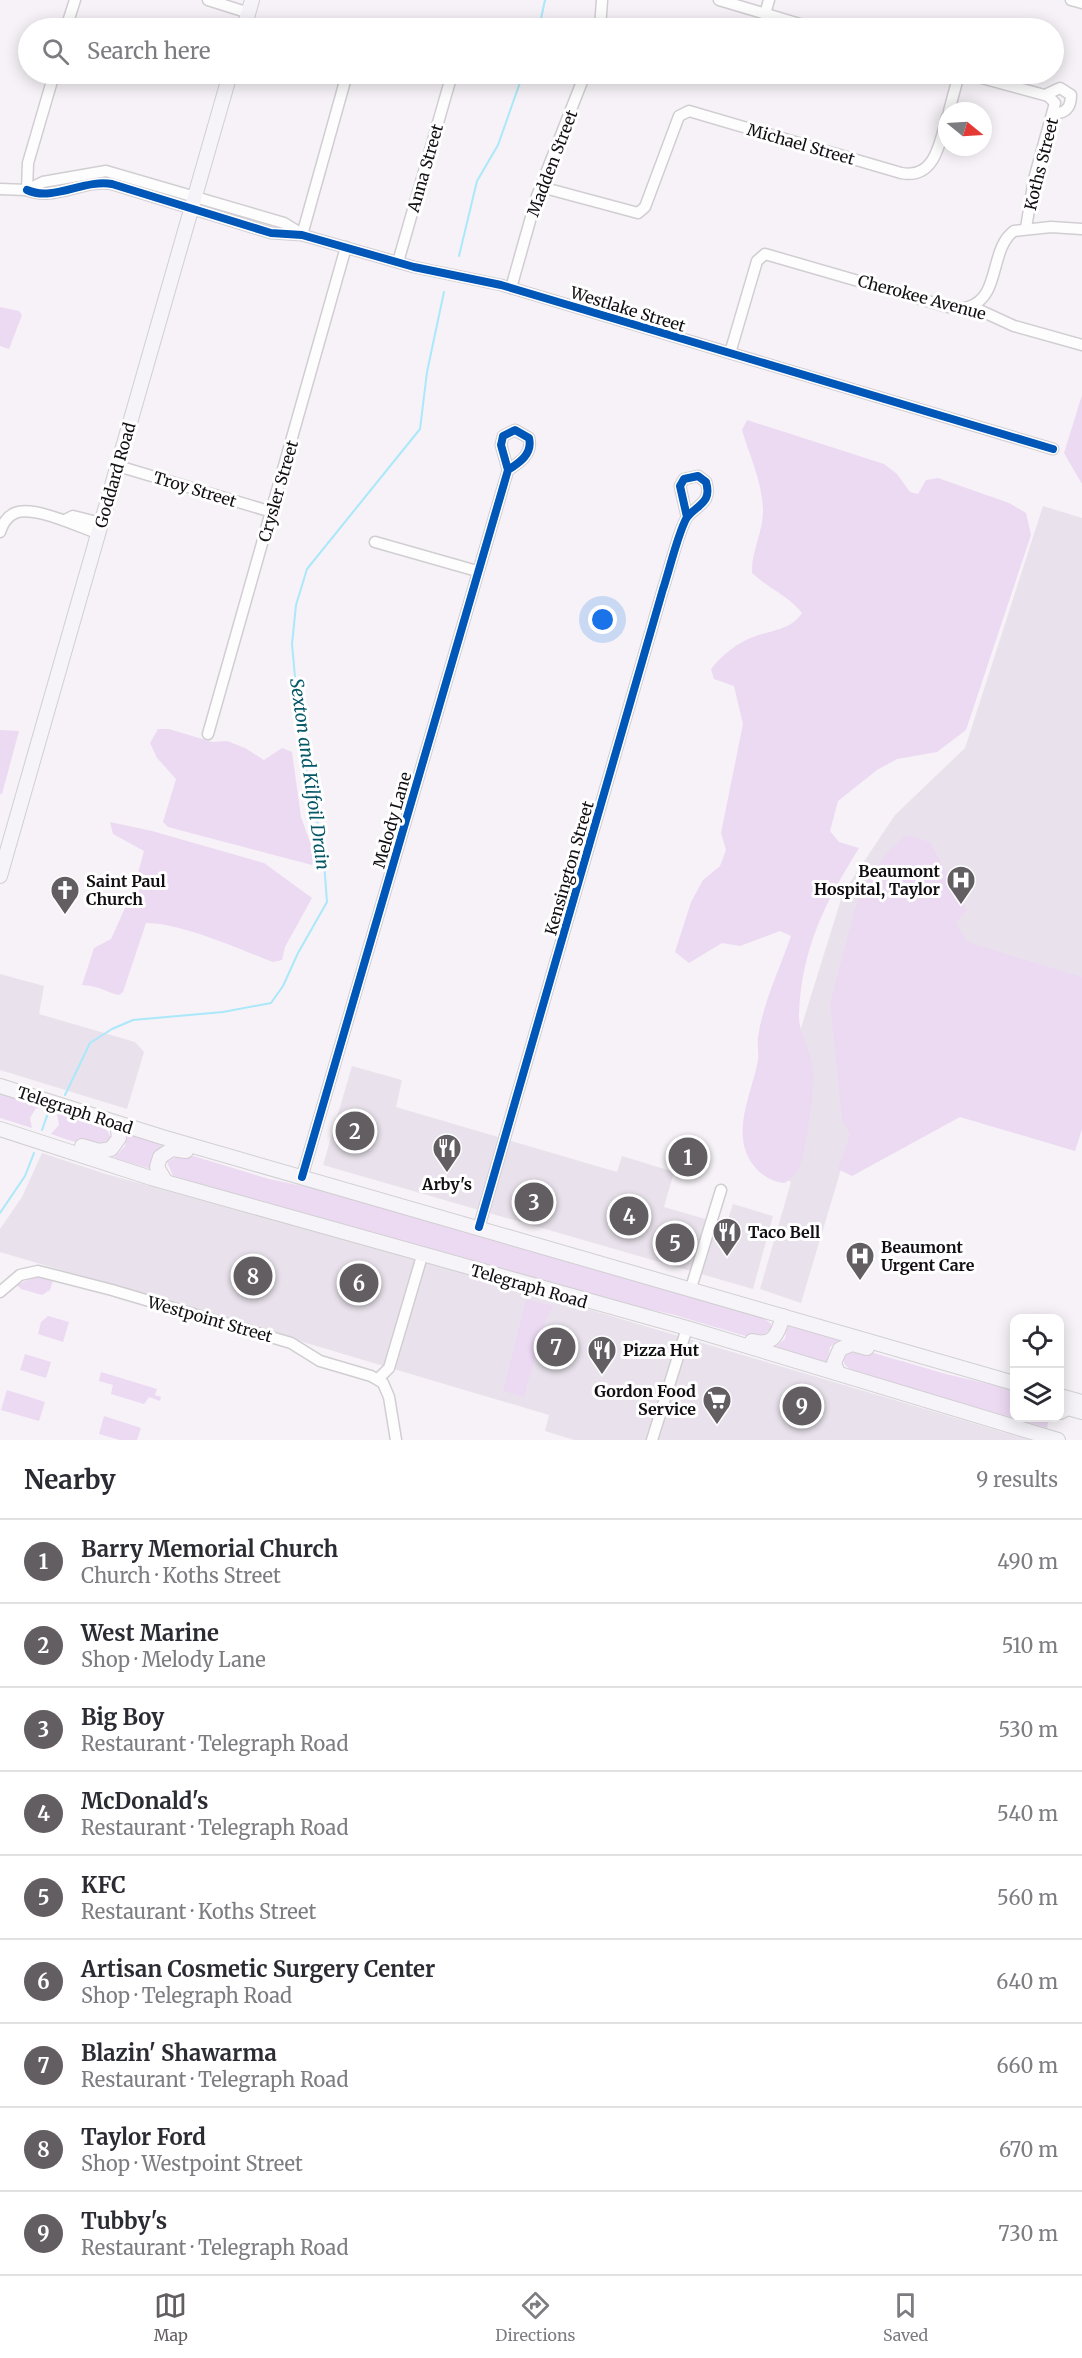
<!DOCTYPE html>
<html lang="en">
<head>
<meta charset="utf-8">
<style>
	body { margin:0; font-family:Merriweather,serif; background:#f7f7f7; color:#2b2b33 }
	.controls { position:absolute; right:18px; bottom:18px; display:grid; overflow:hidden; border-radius:12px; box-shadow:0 3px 15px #0003 }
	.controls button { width:54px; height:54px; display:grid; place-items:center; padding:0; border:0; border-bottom:2px solid #e1e1e2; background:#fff; color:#2b2b33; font:30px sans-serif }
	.compass { position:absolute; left:938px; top:102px; width:54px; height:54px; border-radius:50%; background:#fff; box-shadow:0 3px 15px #0003; rotate:108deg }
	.you { position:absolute; left:603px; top:620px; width:21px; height:21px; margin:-15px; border:4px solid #fff; border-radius:50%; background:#1a73e8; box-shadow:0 0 0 9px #1a73e833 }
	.badge { display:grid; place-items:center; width:39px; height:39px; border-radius:50%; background:#625e62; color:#fff; font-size:20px; font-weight:700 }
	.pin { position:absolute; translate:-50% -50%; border:3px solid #fff; box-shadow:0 2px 6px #0006 }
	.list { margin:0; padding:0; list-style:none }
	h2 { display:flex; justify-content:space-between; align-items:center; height:78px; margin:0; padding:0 24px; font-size:26px }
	h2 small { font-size:20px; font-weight:400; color:#7c7c81 }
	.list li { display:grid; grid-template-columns:39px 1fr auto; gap:18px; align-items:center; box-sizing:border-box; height:84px; padding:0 24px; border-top:2px solid #e1e1e2 }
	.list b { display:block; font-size:22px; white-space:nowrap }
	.list p { margin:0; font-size:20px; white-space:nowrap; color:#7c7c81 }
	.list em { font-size:20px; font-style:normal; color:#7c7c81 }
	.icon { flex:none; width:33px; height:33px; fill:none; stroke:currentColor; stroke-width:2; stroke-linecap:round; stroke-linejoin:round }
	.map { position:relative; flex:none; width:1082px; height:1440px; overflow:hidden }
	.search { position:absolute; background:#fff; box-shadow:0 3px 15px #0003; left:18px; right:18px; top:18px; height:66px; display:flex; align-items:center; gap:15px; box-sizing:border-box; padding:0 21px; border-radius:33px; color:#7c7c81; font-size:22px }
	.sheet { height:834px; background:#fff }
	nav { display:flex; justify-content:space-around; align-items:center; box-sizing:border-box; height:84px; border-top:2px solid #e1e1e2; background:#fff; font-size:16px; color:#7c7c81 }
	nav a { display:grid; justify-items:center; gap:3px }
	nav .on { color:#625e62 }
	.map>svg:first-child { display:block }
</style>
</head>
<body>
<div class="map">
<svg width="1082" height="1440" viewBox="0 0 1082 1440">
	<rect width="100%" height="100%" fill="#f6f2f7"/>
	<!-- built -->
	<g fill="#e9e2ec">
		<path d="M1043 506 1082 518V989L851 1136 801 1303 760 1289 791 1182 758 1166 843 893 895 815 965 748Z"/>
		<path d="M0 974 44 986 39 1014 135 1042 144 1052 127 1109 0 1070Z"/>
		<path d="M352 1066 402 1080 396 1107 617 1172 622 1156 674 1172 664 1207 726 1225 733 1204 773 1216 753 1289 323 1165Z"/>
		<path d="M42 1153 106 1174 489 1280 1030 1440H574L545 1431 549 1415 0 1252V1229L22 1197Z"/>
	</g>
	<!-- green -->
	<g fill="#ecdaf3">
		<path d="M0 307 19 311 22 315 9 349 0 346Z"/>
		<path d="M1082 395V484L1064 453Z"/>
		<path d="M747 420 884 464 897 474 910 492 918 494 926 480 938 478 1009 503 1026 513 1031 535 966 730 937 752 897 759 877 770 838 801 830 831 839 842 859 848C825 903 802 947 799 1014 798 1034 810 1047 813 1066 816 1081 806 1157 798 1170 796 1175 789 1179 785 1183 773 1182 762 1176 754 1166 729 1135 752 1094 758 1060 759 1053 757 1045 758 1037 763 1003 780 968 791 936L780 931 740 946 722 943 689 963 675 952 691 902 703 880 720 866 726 850 721 833 743 724 734 686 714 679 711 669C721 656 737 643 753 637 772 630 791 630 802 613 789 596 768 588 752 573 751 551 764 531 763 508 762 482 749 454 742 430Z"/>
		<path d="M158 729H169L212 742 227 741 245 748 264 760 282 748 292 752 301 817 315 856 312 865 168 827 163 822 176 779 157 758 150 743Z"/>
		<path d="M0 730 19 731 2 794H0Z"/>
		<path d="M110 822 152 831 264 863 312 898 285 947 282 960 273 962C238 949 182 923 146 923L123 992 119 995C103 991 100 986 82 985L94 948 111 939 134 888 144 851 113 834Z"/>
		<path d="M906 835 930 842 967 910 956 922 967 942 1082 977V1129L1075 1151 960 1117 852 1176 838 1169 850 1134 842 1121 830 1003 855 909 869 876 887 853Z"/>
		<path d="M0 1093 42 1109 36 1108 30 1118 32 1128 0 1118Z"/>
		<path d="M60 1112 105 1126 111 1138C96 1154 68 1139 51 1134L59 1125 57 1113Z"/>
		<path d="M127 1133 164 1144 152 1157 151 1169 114 1158 125 1146Z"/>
		<path d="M190 1155 269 1179 331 1192 762 1316 771 1324V1329L764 1334 749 1337 671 1314 610 1301 173 1176 167 1162 178 1156Z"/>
		<path d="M36 1276 53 1280 50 1290 42 1295 21 1289 17 1285Z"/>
		<path d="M526 1299 553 1306 546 1320 524 1397 503 1391Z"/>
		<path d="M48 1316 69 1322 63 1342 38 1334 41 1322Z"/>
		<path d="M787 1323 840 1339 830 1347 827 1364 774 1348 785 1339Z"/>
		<path d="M867 1351 946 1374 1014 1390V1418H1049L1047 1428 852 1371 844 1364V1357L850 1353Z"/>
		<path d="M25 1354 51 1362 46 1378 20 1370Z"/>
		<path d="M101 1372 157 1389 155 1395 161 1397 160 1401 149 1397 144 1404 111 1394 113 1385 99 1381Z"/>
		<path d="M7 1390 45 1402 39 1421 1 1410Z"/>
		<path d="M104 1416 141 1428 137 1440H120L99 1434Z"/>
	</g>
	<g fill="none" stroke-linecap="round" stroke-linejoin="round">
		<!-- stream -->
		<g stroke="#aae8fa" stroke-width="2">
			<path d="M539 28 545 0"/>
			<path d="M459 256 477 181 498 145 523 74"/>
			<path d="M65 1095 90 1043 112 1029 133 1020 223 1012 271 1003 283 986 298 953 327 902 323 849 305 763 297 699 292 644 296 605 307 569 420 429 427 372 444 292"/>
			<path d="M42 1130 48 1113"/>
			<path d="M0 1213 25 1176 34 1153"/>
		</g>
		<!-- minor casing -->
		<g stroke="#d1ced2" stroke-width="13">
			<g id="minor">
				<path d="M208 0 249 13"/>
				<path d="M719 0 813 28"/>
				<path d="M1071 0 1082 3"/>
				<path d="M765 14 769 0"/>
				<path d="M66 28 75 0"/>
				<path d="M364 28H372"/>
				<path d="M600 28 602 0"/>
				<path d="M967 74 1048 96 1055 103 1034 179 1026 228"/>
				<path d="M1045 95 1060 88 1071 95C1071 107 1066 114 1053 113"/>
				<path d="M949 111 959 74"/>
				<path d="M541 187 638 213 645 207 679 116 689 111 901 173C935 180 940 142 947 117"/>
				<path d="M0 189 27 190 43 182 106 171 284 223 302 234"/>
				<path d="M27 190C53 202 84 179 112 184L271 233 302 235 414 267 501 285 1053 449"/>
				<path d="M27 190 28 163 54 74"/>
				<path d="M302 235 347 74"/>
				<path d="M398 262 452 74"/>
				<path d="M511 288 537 196 585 74"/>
				<path d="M968 307C1001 298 989 249 1014 231L1051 227 1082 229"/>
				<path d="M730 353 757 261 765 254 948 307 977 309 1014 326 1082 345"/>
				<path d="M118 466 272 512"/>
				<path d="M65 520 73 516 101 523"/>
				<path d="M0 532C3 524 6 517 15 513 34 505 78 527 98 533"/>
				<path d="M375 542 477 571"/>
				<path d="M208 734 346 247"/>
				<path d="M302 1177 508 470C519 463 533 454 529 438L515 430 503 436 501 445 508 470"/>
				<path d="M479 1227 663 589C668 575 680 525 688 516 699 504 712 502 706 482L698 476 684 479 680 486 687 517"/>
				<path d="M691 1288 721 1190"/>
				<path d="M0 1292 20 1275 38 1271 112 1290 291 1343 320 1361 371 1376 383 1383 389 1397 396 1440"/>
				<path d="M378 1379 389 1368 422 1256"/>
				<path d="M652 1440 687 1328"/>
			</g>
		</g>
		<!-- major casing -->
		<g stroke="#d1cfd1" stroke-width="16">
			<g id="major">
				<path d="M244 28 252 0"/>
				<path d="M0 876 230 74"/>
				<path d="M0 1086 162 1137 1014 1383"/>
				<path d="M0 1129 151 1178 687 1328 1058 1440"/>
				<path d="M82 1146 99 1151 111 1149 119 1138 117 1123"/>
				<path d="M166 1182 157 1167 160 1157 172 1149 186 1151"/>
				<path d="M752 1341C773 1347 778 1334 783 1316"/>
				<path d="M838 1373 834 1363 840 1349 852 1344 867 1348"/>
				<path d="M1060 1396 1082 1402"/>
				<path d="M1060 1412 1068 1408 1082 1412"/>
			</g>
		</g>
		<!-- minor -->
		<use href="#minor" stroke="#fefdfe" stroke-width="10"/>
		<!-- major -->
		<use href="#major" stroke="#f6f4f9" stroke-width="14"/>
		<!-- cycleway casing -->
		<g stroke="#fff" stroke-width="11">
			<g id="cycleway">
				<path d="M27 190C53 202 84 179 112 184L271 233 302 235 414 267 501 285 1053 449"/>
				<path d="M302 1177 508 470C519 463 533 454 529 438L515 430 503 436 501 445 508 470"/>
				<path d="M479 1227 663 589C668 575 680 525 688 516 699 504 712 502 706 482L698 476 684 479 680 486 687 517"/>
			</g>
		</g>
		<!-- cycleway -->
		<use href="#cycleway" stroke="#0057b8" stroke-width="8"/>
	</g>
	<!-- icons -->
	<defs>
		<g id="hospital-pin" transform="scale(1.5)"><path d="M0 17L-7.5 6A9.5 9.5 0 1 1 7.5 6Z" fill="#625e62" stroke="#fff"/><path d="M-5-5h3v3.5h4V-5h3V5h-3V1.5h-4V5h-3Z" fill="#fff"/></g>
		<g id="church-pin" transform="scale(1.5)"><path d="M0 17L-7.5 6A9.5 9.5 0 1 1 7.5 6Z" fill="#625e62" stroke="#fff"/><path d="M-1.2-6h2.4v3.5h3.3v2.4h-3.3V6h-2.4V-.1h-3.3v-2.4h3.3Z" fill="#fff"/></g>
		<g id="restaurant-pin" transform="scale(1.5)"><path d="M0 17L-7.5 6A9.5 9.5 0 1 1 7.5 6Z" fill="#625e62" stroke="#fff"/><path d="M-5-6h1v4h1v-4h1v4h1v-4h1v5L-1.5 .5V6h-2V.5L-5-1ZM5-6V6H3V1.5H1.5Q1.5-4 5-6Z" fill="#fff"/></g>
		<g id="supermarket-pin" transform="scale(1.5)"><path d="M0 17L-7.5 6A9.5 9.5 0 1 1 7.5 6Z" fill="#625e62" stroke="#fff"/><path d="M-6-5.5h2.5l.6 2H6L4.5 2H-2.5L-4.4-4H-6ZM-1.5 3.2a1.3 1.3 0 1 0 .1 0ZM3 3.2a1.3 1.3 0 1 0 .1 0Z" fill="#fff"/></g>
	</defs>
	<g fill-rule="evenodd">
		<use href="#hospital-pin" x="961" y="880"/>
		<use href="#church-pin" x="65" y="890"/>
		<use href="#restaurant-pin" x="447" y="1148"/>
		<use href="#restaurant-pin" x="727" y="1232"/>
		<use href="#hospital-pin" x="860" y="1256"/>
		<use href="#restaurant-pin" x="602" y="1350"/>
		<use href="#supermarket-pin" x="717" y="1400"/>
	</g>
	<g text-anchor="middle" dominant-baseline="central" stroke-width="6" stroke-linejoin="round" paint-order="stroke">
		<!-- street labels -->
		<g font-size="16" fill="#120f12" stroke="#fff">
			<text transform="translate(801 144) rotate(16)">Michael Street</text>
			<text transform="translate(552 163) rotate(-69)">Madden Street</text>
			<text transform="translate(1041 164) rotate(-76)">Koths Street</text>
			<text transform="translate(425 168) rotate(-74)">Anna Street</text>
			<text transform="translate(922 297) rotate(15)">Cherokee Avenue</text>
			<text transform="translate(628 309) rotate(17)">Westlake Street</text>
			<text transform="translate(115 475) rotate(-74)">Goddard Road</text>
			<text transform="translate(195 489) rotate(17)">Troy Street</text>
			<text transform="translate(278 491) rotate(-74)">Crysler Street</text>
			<text transform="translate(392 820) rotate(-74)">Melody Lane</text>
			<text transform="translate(569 868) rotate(-74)">Kensington Street</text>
			<text transform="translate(75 1110) rotate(18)">Telegraph Road</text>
			<text transform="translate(529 1286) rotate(16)">Telegraph Road</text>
			<text transform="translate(210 1319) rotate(16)">Westpoint Street</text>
		</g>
		<!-- poi labels -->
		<g font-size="16" font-weight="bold" fill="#120f12" stroke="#fff" text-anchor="start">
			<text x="940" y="871" text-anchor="end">Beaumont<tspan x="940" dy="18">Hospital, Taylor</tspan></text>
			<text x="86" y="881">Saint Paul<tspan x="86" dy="18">Church</tspan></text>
			<text x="447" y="1184" text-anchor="middle">Arby's</text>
			<text x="748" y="1232">Taco Bell</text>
			<text x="881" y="1247">Beaumont<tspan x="881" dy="18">Urgent Care</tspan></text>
			<text x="623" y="1350">Pizza Hut</text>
			<text x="696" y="1391" text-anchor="end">Gordon Food<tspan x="696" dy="18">Service</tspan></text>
		</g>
		<!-- water labels -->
		<g font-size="18" font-style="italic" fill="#035767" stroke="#fff">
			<text transform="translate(310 774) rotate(82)">Sexton and Kilfoil Drain</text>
		</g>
	</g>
</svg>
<div class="controls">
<button><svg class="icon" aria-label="locate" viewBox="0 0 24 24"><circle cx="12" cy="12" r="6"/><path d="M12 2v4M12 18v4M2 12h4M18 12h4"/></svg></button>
<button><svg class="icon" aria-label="layers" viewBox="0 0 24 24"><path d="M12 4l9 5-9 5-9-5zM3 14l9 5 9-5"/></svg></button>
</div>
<svg class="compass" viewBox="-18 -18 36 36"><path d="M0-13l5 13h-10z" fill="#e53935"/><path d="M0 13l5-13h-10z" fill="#7c7c81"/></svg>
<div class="you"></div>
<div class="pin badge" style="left:688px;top:1157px">1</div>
<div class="pin badge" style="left:355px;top:1131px">2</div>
<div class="pin badge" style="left:534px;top:1202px">3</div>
<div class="pin badge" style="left:629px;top:1216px">4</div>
<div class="pin badge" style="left:675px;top:1243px">5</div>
<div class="pin badge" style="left:359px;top:1283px">6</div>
<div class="pin badge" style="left:556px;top:1347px">7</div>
<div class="pin badge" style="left:253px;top:1276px">8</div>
<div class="pin badge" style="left:802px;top:1406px">9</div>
<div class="search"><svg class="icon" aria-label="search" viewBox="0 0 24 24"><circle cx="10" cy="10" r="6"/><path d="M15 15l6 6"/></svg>Search here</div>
</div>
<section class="sheet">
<h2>Nearby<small>9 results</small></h2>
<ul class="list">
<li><span class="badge">1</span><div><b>Barry Memorial Church</b><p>Church · Koths Street</p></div><em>490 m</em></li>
<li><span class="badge">2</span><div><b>West Marine</b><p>Shop · Melody Lane</p></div><em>510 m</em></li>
<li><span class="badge">3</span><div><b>Big Boy</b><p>Restaurant · Telegraph Road</p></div><em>530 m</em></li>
<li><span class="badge">4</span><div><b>McDonald's</b><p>Restaurant · Telegraph Road</p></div><em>540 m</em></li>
<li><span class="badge">5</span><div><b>KFC</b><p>Restaurant · Koths Street</p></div><em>560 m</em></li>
<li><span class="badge">6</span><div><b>Artisan Cosmetic Surgery Center</b><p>Shop · Telegraph Road</p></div><em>640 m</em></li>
<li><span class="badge">7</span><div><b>Blazin' Shawarma</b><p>Restaurant · Telegraph Road</p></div><em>660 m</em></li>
<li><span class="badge">8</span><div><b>Taylor Ford</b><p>Shop · Westpoint Street</p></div><em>670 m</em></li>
<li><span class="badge">9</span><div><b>Tubby's</b><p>Restaurant · Telegraph Road</p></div><em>730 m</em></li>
</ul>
</section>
<nav>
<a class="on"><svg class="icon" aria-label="map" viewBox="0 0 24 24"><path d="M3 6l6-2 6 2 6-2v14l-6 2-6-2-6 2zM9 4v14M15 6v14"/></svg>Map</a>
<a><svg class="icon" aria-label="directions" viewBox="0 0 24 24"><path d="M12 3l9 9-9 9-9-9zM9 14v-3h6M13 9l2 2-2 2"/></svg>Directions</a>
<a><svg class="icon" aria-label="saved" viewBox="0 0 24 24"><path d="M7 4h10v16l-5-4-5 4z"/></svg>Saved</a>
</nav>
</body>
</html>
